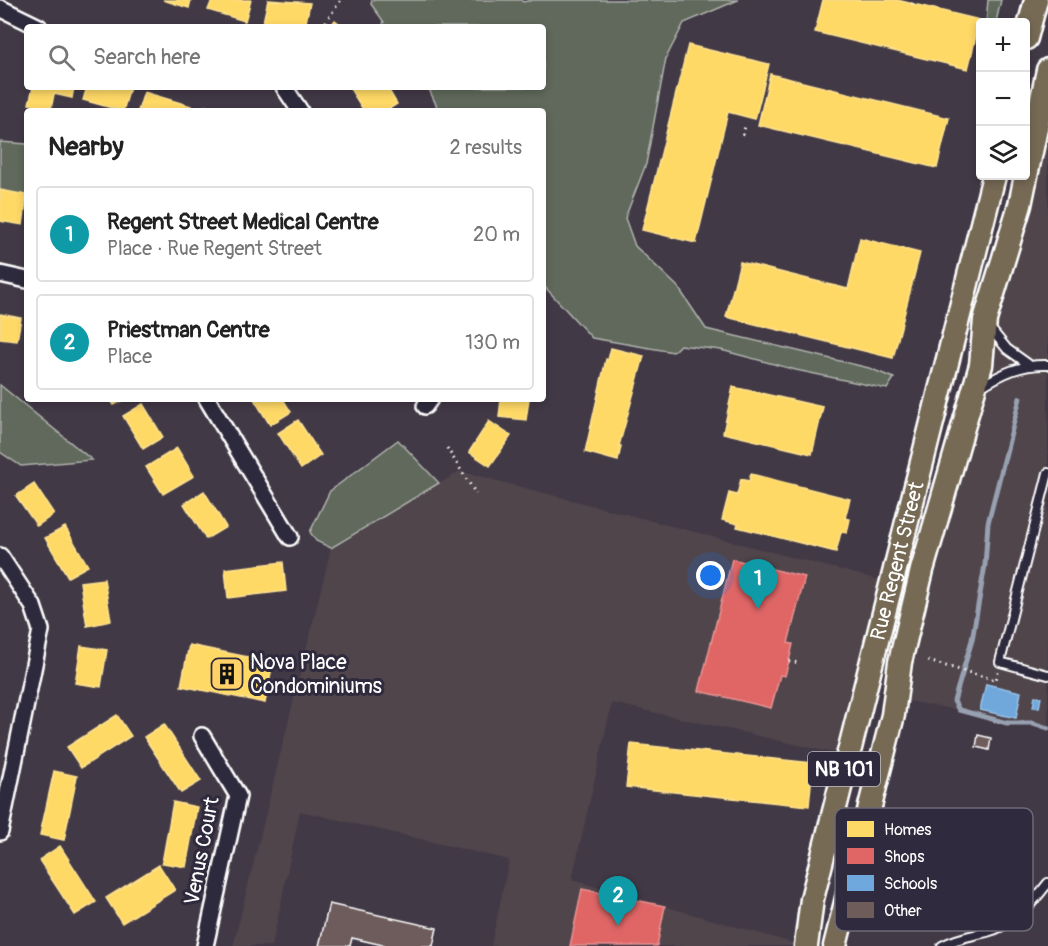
<!DOCTYPE html>
<html lang="en">
<head>
<meta charset="utf-8">
<style>
	body { margin:0; font-family:Pangolin,sans-serif; background:#f6f6f6; color:#222 }
	.controls { position:absolute; right:18px; top:18px; display:grid; overflow:hidden; border-radius:6px; box-shadow:0 3px 9px #0003 }
	.controls button { width:54px; height:54px; display:grid; place-items:center; padding:0; border:0; border-bottom:2px solid #e0e0e0; background:#fff; color:#222; font:30px sans-serif }
	.you { position:absolute; left:711px; top:576px; width:21px; height:21px; margin:-15px; border:4px solid #fff; border-radius:50%; background:#1a73e8; box-shadow:0 0 0 9px #1a73e833 }
	.badge { display:grid; place-items:center; width:39px; height:39px; border-radius:50%; background:#0b8043; color:#fff; font-size:20px; font-weight:700 }
	.pin { position:absolute; translate:-50% -50px; filter:drop-shadow(0 2px 3px #0008) }
	.pin::after { content:''; position:absolute; top:32px; width:21px; height:18px; background:inherit; clip-path:polygon(0 0,100% 0,50% 100%) }
	.list { margin:0; padding:0; list-style:none }
	h2 { display:flex; justify-content:space-between; align-items:center; height:78px; margin:0; padding:0 24px; font-size:26px }
	h2 small { font-size:20px; font-weight:400; color:#767676 }
	.list li { display:grid; grid-template-columns:39px 1fr auto; gap:18px; align-items:center; box-sizing:border-box; height:96px; margin:0 12px 12px; padding:0 12px; border:2px solid #e0e0e0; border-radius:6px }
	.list b { display:block; font-size:22px; white-space:nowrap }
	.list p { margin:0; font-size:20px; white-space:nowrap; color:#767676 }
	.list em { font-size:20px; font-style:normal; color:#767676 }
	.icon { flex:none; width:33px; height:33px; fill:none; stroke:currentColor; stroke-width:2; stroke-linecap:round; stroke-linejoin:round }
	.map { position:relative; flex:none; width:1048px; height:946px; overflow:hidden }
	.search { position:absolute; background:#fff; box-shadow:0 3px 9px #0003; left:24px; top:24px; width:522px; height:66px; display:flex; align-items:center; gap:15px; box-sizing:border-box; padding:0 21px; border-radius:6px; color:#767676; font-size:22px }
	.panel { position:absolute; background:#fff; box-shadow:0 3px 9px #0003; left:24px; top:108px; width:522px; height:294px; border-radius:6px }
	.map>svg:first-child { display:block }
</style>
</head>
<body>
<div class="map">
<svg width="1048" height="946" viewBox="0 0 1048 946">
	<rect width="100%" height="100%" fill="#423946"/>
	<filter id="ink" filterUnits="userSpaceOnUse"><feTurbulence type="fractalNoise" baseFrequency=".0167" numOctaves="2"/><feDisplacementMap in="SourceGraphic" scale="12" xChannelSelector="R" yChannelSelector="G"/><feConvolveMatrix kernelMatrix="1 2 1 2 8 2 1 2 1" color-interpolation-filters="sRGB"/></filter>
	<g filter="url(#ink)">
		<!-- built -->
		<g fill="#4f444c">
			<path d="M1035 142 1048 145V728L1033 723H1007L958 710 895 699Z"/>
			<path d="M460 471 891 583 847 756 612 703 572 880 804 946H491L509 860 300 811 272 946H233L331 548Z"/>
		</g>
		<!-- green -->
		<g fill="#61695c" stroke="#b0b4ae" stroke-width="1.5">
			<path d="M372 0H521L523 2 533 0H738L684 23 666 58 646 164 625 218 635 246 678 287 706 329 869 368 894 378 887 389 796 370 721 350 680 345 673 352 592 338 543 285V111H439L428 87H543V27H382L384 22 371 4Z"/>
			<path d="M988 0H1001L996 22H986Z"/>
			<path d="M0 142 27 144V197L0 191Z"/>
			<path d="M0 385 92 460 21 466 0 452Z"/>
			<path d="M398 440 439 483 331 548 316 541 310 532 330 491Z"/>
		</g>
		<!-- homes -->
		<g fill="#ffd966" stroke="#ffe494" stroke-width="1.5">
			<path d="M163 0H191L189 8Z"/>
			<path d="M212 0H251L245 21 208 10Z"/>
			<path d="M268 0 310 3 305 27H286L263 22Z"/>
			<path d="M823 0H897L980 20 968 69 815 32Z"/>
			<path d="M335 20 344 27H330Z"/>
			<path d="M688 45 769 64 755 119 728 112 696 243 642 230Z"/>
			<path d="M770 74 949 118 937 168 758 125Z"/>
			<path d="M33 87H74L72 98 54 94 51 109 29 104Z"/>
			<path d="M87 87 130 88 123 111 83 100Z"/>
			<path d="M349 87H387L397 104 386 111H364Z"/>
			<path d="M144 92 191 106 189 111H138Z"/>
			<path d="M205 106 222 111H204Z"/>
			<path d="M0 190 27 195 23 225 0 221Z"/>
			<path d="M860 238 920 253 893 358 726 317 740 262 848 289Z"/>
			<path d="M0 314 21 318 17 341 0 339Z"/>
			<path d="M611 348 644 356 619 446H621L618 461 585 452 606 359 608 360Z"/>
			<path d="M733 387 823 407 812 454 723 433Z"/>
			<path d="M110 399H125L114 405Z"/>
			<path d="M254 399H283L291 412 270 425Z"/>
			<path d="M501 399H529L526 420 499 417Z"/>
			<path d="M143 404 163 437 143 449 123 416Z"/>
			<path d="M298 420 321 455 301 469 278 433Z"/>
			<path d="M489 421 511 436 490 466 469 452Z"/>
			<path d="M177 448 194 476 163 494 146 467Z"/>
			<path d="M751 474 850 499 845 518 850 519 847 533 841 532 836 552 737 527 738 524 722 520 729 493 737 495 741 479 749 481Z"/>
			<path d="M34 484 54 514 37 526 16 496Z"/>
			<path d="M204 491 226 527 206 539 184 504Z"/>
			<path d="M65 527 88 566 68 577 45 538Z"/>
			<path d="M283 562 286 591 228 598 225 569Z"/>
			<path d="M104 579 111 621 87 626 80 582Z"/>
			<path d="M189 645 273 662 265 703 181 686Z"/>
			<path d="M81 646 107 650 101 687 75 683Z"/>
			<path d="M117 715 131 736 81 768 67 747Z"/>
			<path d="M164 724 201 781 181 793 144 737Z"/>
			<path d="M631 744 813 763 809 806 626 787Z"/>
			<path d="M54 771 77 776 64 840 40 835Z"/>
			<path d="M173 802 197 807 186 867 162 863Z"/>
			<path d="M60 846 96 902 75 915 39 860Z"/>
			<path d="M159 865 175 890 122 923 106 898Z"/>
		</g>
		<!-- shops -->
		<g fill="#e06666" stroke="#e99494" stroke-width="1.5">
			<path d="M732 559 805 577 788 643 793 644 789 661 785 676 780 675 771 708 699 691Z"/>
			<path d="M582 889 665 906 657 946H570Z"/>
		</g>
		<!-- schools -->
		<g fill="#6fa8dc" stroke="#9ac2e6" stroke-width="1.5">
			<path d="M986 684 1021 692 1016 718 980 710Z"/>
			<path d="M1035 696 1041 697 1039 708 1033 707Z"/>
		</g>
		<g fill="none" stroke-linecap="round" stroke-linejoin="round">
			<!-- stream -->
			<path stroke="#98a1b1" stroke-width="5" d="M1020 398 988 523 985 565 972 640 954 701 959 710 1007 723H1033L1048 728"/>
		</g>
		<!-- building -->
		<g fill="#6e5c5b" stroke="#fff" stroke-width="1.5">
			<path d="M978 735 991 738 989 750 976 747Z"/>
			<path d="M329 904 437 928 433 946H387L352 938 350 946H319Z"/>
		</g>
		<g fill="none" stroke-linecap="round" stroke-linejoin="round">
			<!-- service casing -->
			<g stroke="#fff" stroke-width="12">
				<g id="service">
					<path d="M990 328 1007 349 1028 364"/>
					<path d="M980 387C1003 373 1021 364 1048 365"/>
					<path d="M1048 473 1000 662 1048 675"/>
					<path d="M942 946C956 938 971 936 987 932 1014 925 1031 905 1048 883"/>
				</g>
			</g>
			<!-- minor casing -->
			<g stroke="#fff" stroke-width="20">
				<g id="minor">
					<path d="M0 8 39 27"/>
					<path d="M284 87 300 111"/>
					<path d="M0 274 27 280"/>
					<path d="M207 399 290 537"/>
					<path d="M425 406 430 399"/>
					<path d="M0 556 33 606 41 630 0 832"/>
					<path d="M202 736 238 796 205 946"/>
				</g>
			</g>
			<!-- primary casing -->
			<g stroke="#fff" stroke-width="27">
				<g id="primary">
					<path d="M1026 38 1036 0"/>
					<path id="s1" d="M806 946 812 899 994 176"/>
					<path d="M835 946 893 715 900 662 922 570 981 365 985 320 1020 205 1048 70"/>
				</g>
			</g>
			<!-- path -->
			<g stroke="#fff" stroke-width="3" stroke-dasharray="1.5 4.5" stroke-linecap="butt">
				<path d="M912 4 913 0"/>
				<path d="M322 27 341 0"/>
				<path d="M743 135 745 126"/>
				<path d="M447 448 476 494"/>
				<path d="M789 661 798 663"/>
				<path d="M928 661 996 680 998 672"/>
			</g>
			<!-- service -->
			<use href="#service" stroke="#2f2a3d" stroke-width="8"/>
			<!-- minor -->
			<use href="#minor" stroke="#2f2a3d" stroke-width="15"/>
			<!-- primary -->
			<use href="#primary" stroke="#766a54" stroke-width="22"/>
		</g>
	</g>
	<!-- icons -->
	<defs>
		<g id="building-square" transform="scale(1.725)"><rect x="-9" y="-9" width="18" height="18" rx="4" fill="#ffd166" stroke="#2f2a3d"/><path d="M-4-6H4V6H1V3H-1V6H-4ZM-2.5-4.3h1.7v1.8h-1.7ZM.8-4.3h1.7v1.8H.8ZM-2.5-1h1.7V.8h-1.7ZM.8-1h1.7V.8H.8Z" fill="#111"/></g>
	</defs>
	<g fill-rule="evenodd">
		<use href="#building-square" x="227" y="674"/>
	</g>
	<g text-anchor="middle" dominant-baseline="central" stroke-width="6" stroke-linejoin="round" paint-order="stroke">
		<!-- shield labels -->
		<rect fill="#2f2a3d" stroke="#c1bfc5" stroke-width="1.5" x="808" y="752" width="72" height="34" rx="4.5"/>
		<g font-size="20" font-weight="bold" fill="#fff">
			<text x="844" y="769">NB 101</text>
		</g>
		<!-- street labels -->
		<g font-size="21" fill="#fff" stroke="#2f2a3d">
			<text stroke="none"><textPath href="#s1" startOffset="396">Rue Regent Street</textPath></text>
			<text transform="translate(202 851) rotate(-79)">Venus Court</text>
		</g>
		<!-- poi labels -->
		<g font-size="21" fill="#fff" stroke="#2f2a3d" text-anchor="start">
			<text x="250" y="662">Nova Place<tspan x="250" dy="24">Condominiums</tspan></text>
		</g>
	</g>
	<!-- legend -->
	<rect x="835" y="808" width="198" height="123" rx="9" fill="#2f2a3d" stroke="#6d6a77" stroke-width="1.5"/>
	<rect x="847" y="821" width="27" height="16" fill="#ffd966"/>
	<rect x="847" y="848" width="27" height="16" fill="#e06666"/>
	<rect x="847" y="875" width="27" height="16" fill="#6fa8dc"/>
	<rect x="847" y="902" width="27" height="16" fill="#6e5c5b"/>
	<g font-size="16" fill="#fff">
		<text x="884" y="835">Homes</text>
		<text x="884" y="862">Shops</text>
		<text x="884" y="889">Schools</text>
		<text x="884" y="916">Other</text>
	</g>
</svg>
<div class="controls">
<button>+</button>
<button>−</button>
<button><svg class="icon" aria-label="layers" viewBox="0 0 24 24"><path d="M12 4l9 5-9 5-9-5zM3 14l9 5 9-5"/></svg></button>
</div>
<div class="you"></div>
<div class="pin badge" style="left:758px;top:609px;background:#0f9aa8">1</div>
<div class="pin badge" style="left:618px;top:926px;background:#0f9aa8">2</div>
<div class="search"><svg class="icon" aria-label="search" viewBox="0 0 24 24"><circle cx="10" cy="10" r="6"/><path d="M15 15l6 6"/></svg>Search here</div>
<section class="panel">
<h2>Nearby<small>2 results</small></h2>
<ul class="list">
<li><span class="badge" style="background:#0f9aa8">1</span><div><b>Regent Street Medical Centre</b><p>Place · Rue Regent Street</p></div><em>20 m</em></li>
<li><span class="badge" style="background:#0f9aa8">2</span><div><b>Priestman Centre</b><p>Place</p></div><em>130 m</em></li>
</ul>
</section>
</div>
</body>
</html>
